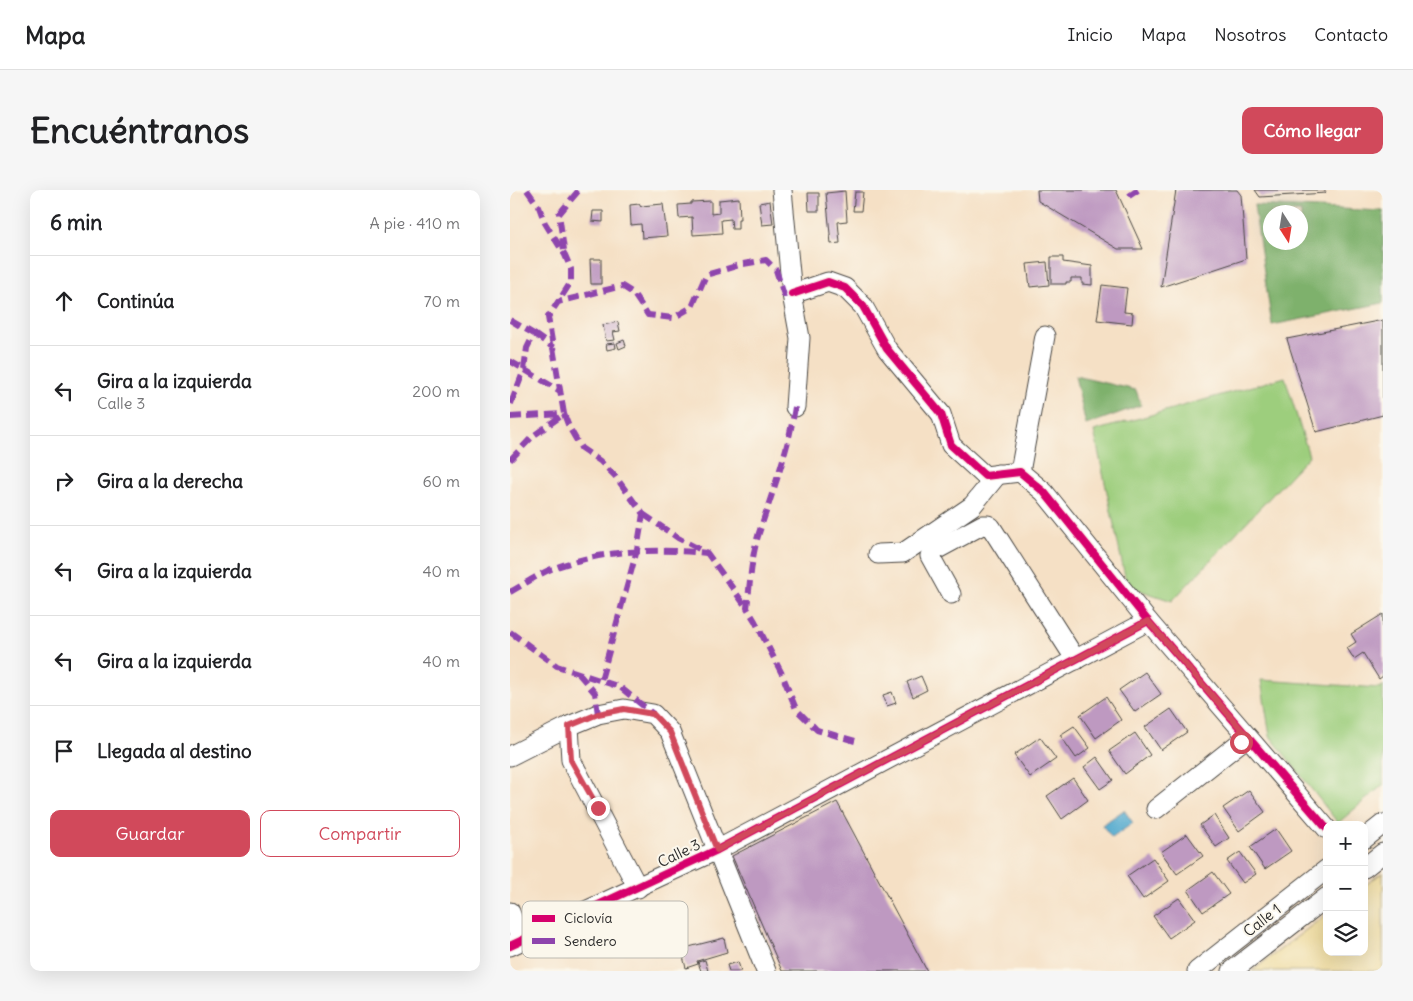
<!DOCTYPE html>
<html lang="es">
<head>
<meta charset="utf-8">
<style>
	body { margin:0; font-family:Delius,sans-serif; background:#f6f6f6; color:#202124 }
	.controls { position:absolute; right:15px; bottom:15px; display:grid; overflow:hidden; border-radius:10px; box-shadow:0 5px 20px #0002 }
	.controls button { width:45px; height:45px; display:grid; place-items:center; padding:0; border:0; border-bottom:1px solid #e0e0e0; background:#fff; color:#202124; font:25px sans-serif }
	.compass { position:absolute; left:753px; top:15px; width:45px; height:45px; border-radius:50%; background:#fff; box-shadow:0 5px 20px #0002; rotate:168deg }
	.stop { position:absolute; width:15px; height:15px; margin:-11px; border:4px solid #d1495b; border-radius:50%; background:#fff }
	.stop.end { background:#d1495b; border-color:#fff; box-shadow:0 1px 5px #0008 }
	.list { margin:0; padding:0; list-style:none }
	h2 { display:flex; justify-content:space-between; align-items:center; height:65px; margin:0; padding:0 20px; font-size:21px }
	h2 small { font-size:16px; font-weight:400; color:#757577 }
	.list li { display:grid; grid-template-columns:32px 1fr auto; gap:15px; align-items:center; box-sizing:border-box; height:90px; padding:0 20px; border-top:1px solid #e0e0e0 }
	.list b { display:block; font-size:19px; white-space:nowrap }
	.list p { margin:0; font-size:16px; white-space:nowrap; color:#757577 }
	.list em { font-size:16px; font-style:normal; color:#757577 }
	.actions { display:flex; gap:10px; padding:15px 20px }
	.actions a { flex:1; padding:11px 0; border:1px solid #d1495b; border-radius:10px; text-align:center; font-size:18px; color:#d1495b }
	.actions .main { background:#d1495b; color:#fff }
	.icon { flex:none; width:28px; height:28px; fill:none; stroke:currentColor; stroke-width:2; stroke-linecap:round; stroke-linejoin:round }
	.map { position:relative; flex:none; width:873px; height:781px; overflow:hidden; border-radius:10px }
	header { display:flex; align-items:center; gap:30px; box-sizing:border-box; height:70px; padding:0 25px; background:#fff; border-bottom:1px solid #e0e0e0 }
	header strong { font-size:24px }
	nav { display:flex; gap:28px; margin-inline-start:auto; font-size:18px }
	.intro { display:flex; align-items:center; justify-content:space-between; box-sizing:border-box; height:120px; padding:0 30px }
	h1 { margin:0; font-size:35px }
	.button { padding:12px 22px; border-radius:10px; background:#d1495b; color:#fff; font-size:18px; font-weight:700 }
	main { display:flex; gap:30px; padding:0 30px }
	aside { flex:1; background:#fff; border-radius:10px; box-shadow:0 5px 20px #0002 }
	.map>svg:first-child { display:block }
</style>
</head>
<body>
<header>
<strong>Mapa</strong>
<nav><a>Inicio</a><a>Mapa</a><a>Nosotros</a><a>Contacto</a></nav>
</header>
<div class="intro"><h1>Encuéntranos</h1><a class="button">Cómo llegar</a></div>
<main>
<aside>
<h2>6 min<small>A pie · 410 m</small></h2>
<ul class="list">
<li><svg class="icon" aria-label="ahead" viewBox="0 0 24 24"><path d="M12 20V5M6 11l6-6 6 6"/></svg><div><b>Continúa</b></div><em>70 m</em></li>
<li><svg class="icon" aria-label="left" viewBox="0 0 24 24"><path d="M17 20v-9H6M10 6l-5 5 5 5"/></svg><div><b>Gira a la izquierda</b><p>Calle 3</p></div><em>200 m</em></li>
<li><svg class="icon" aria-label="right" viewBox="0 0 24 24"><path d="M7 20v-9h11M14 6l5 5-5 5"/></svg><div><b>Gira a la derecha</b></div><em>60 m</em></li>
<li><svg class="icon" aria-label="left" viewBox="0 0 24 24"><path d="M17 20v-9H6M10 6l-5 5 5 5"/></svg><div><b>Gira a la izquierda</b></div><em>40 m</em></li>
<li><svg class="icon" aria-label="left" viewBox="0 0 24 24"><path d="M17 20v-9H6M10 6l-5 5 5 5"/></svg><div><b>Gira a la izquierda</b></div><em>40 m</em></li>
<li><svg class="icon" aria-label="arrive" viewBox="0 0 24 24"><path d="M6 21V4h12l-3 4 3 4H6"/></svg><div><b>Llegada al destino</b></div></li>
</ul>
<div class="actions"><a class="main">Guardar</a><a>Compartir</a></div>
</aside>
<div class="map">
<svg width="873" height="781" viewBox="0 0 873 781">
	<rect width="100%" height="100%" fill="#fbf7ec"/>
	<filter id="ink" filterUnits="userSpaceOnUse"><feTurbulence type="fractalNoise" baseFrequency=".02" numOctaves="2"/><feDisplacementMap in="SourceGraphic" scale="10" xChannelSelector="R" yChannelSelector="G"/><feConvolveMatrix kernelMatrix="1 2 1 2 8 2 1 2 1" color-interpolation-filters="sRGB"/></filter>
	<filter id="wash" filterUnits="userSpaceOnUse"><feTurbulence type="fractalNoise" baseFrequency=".0096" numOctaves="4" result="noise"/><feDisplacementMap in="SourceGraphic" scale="20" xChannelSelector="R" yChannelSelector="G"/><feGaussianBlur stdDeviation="1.12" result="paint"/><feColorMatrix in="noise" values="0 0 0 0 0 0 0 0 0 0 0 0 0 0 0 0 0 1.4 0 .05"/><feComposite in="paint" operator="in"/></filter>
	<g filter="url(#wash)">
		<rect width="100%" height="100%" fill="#f5e0c5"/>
		<!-- green -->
		<g fill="#9dce7d" stroke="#647c54">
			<path d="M775 187 799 266 662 411 617 396 584 241Z"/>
			<path d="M751 490 870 498 873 495V595L828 633 760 546Z"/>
		</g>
		<!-- forest -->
		<g fill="#7eb16c" stroke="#546e4c" fill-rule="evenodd">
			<path d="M744 15 873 21V113L762 135ZM761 22H791V52H761Z"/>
			<path d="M565 186 626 200 631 215 576 235Z"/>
		</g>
		<!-- sand -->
		<path fill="#eeda9e" stroke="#8c8264" d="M873 682V781H742L817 724V762H854V696Z"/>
		<!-- water -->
		<path fill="#51a9ce" stroke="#3e6a7c" d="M614 620 623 633 602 648 592 635Z"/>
		<g id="blocks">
			<!-- building -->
			<g fill="#be99c1">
				<path d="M527 0H606L633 59H608L528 11Z"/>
				<path d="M666 0H727L731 5 736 69 651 97Z"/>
				<path d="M745 0H814L816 3 750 7Z"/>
				<path d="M335 1 337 31 328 32 330 53 321 54 316 3Z"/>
				<path d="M345 2H353L351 21H343Z"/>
				<path d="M298 3H309V21H299Z"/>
				<path d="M229 8 230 29H228V39H222L221 29 211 30 212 43 183 45 182 27 169 28 168 15 181 14V12L201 11V24L209 23V10Z"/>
				<path d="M260 11 263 34 252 35 249 13Z"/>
				<path d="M129 14 131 17V16L153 14 157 46 132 48 131 34 121 35 120 15Z"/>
				<path d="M83 21H93V32L82 31Z"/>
				<path d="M541 67H553V72L582 76V95L572 94V88H561V92H556V94H541Z"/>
				<path d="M80 69H91V94H81Z"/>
				<path d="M537 72 539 95 520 97 517 74Z"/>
				<path d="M592 95 617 98 614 122 623 123 622 134 587 130Z"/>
				<path d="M873 130V225L806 242 777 149Z"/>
				<path d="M108 132 110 141 103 142 105 150 96 151 93 135Z"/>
				<path d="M114 150 116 156 109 159 107 153Z"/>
				<path d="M105 153 106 158 97 160 96 154Z"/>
				<path d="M873 424V486L869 489 853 463 844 469 837 458 846 452 841 444Z"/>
				<path d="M635 482 651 504 625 522 609 500Z"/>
				<path d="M411 486 417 500 403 507 397 492Z"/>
				<path d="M382 502 386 513 377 516 373 505Z"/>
				<path d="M596 507 611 530 586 548 570 525Z"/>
				<path d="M661 519 677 542 651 560 635 537Z"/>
				<path d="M564 536 580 558 566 568 550 545Z"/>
				<path d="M625 543 640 565 615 584 599 561Z"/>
				<path d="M530 547 546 569 520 587 504 565Z"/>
				<path d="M587 567 603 590 590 599 574 577Z"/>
				<path d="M563 588 578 610 552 629 537 606Z"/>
				<path d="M739 600 755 622 729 641 713 618Z"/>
				<path d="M327 612 406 760 417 781H272L222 666Z"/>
				<path d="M704 625 719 648 706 657 690 635Z"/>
				<path d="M766 639 781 661 755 679 740 657Z"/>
				<path d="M677 644 693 666 667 684 651 662Z"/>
				<path d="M730 662 746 684 733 693 717 671Z"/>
				<path d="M643 668 659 691 633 709 617 686Z"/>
				<path d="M703 682 719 704 693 722 678 700Z"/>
				<path d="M669 708 685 730 659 748 643 726Z"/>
				<path d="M214 748 217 762 187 771 188 774 176 778 171 759Z"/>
				<path d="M195 770 198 781H191L188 772Z"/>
				<path d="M228 772 231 781H219L217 775Z"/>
			</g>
		</g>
	</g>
	<g filter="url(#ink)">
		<use href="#blocks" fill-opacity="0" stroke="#494642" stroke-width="1"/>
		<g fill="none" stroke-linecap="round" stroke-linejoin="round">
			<!-- minor casing -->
			<g stroke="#494642" stroke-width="21">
				<g id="minor">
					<path d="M272 0 282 104 290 148 285 217"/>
					<path d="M282 104 318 92 335 98 353 116 377 159 431 224 441 255 475 286 510 282 534 302 638 431 817 639"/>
					<path d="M510 282 535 146"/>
					<path d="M368 364 393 363 462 316 488 284"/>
					<path d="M441 404 420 366 422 362 472 335H478L481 337 566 470"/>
					<path d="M59 536 61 570 128 698"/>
					<path d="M0 566 59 536 88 524 114 519 143 524 160 542 256 781"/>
					<path d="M646 619 737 547"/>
					<path d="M854 649 873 634"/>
					<path d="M854 678 873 663"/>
					<path d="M0 722 11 750"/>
					<path d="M0 756 207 660 638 431"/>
					<path d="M687 781 817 679"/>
					<path d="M722 781 817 707"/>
				</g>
			</g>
			<!-- minor -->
			<use href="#minor" stroke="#fff" stroke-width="19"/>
			<!-- quiet -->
			<g stroke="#8e44ad" stroke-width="6" stroke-dasharray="12 6" stroke-linecap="butt">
				<path d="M17 0 29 17 35 33 55 65 61 79V92L48 112"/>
				<path d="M619 6 628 0"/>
				<path d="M54 60 49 24 69 0"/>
				<path d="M0 130 24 144 17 158 14 180 0 216"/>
				<path d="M24 144 44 158"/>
				<path d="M0 171 50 201"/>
				<path d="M285 217C278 262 262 303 248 346 241 369 240 395 237 418L245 431 272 484 286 519 307 540 345 551"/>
				<path d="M0 227 54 224 59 237 71 258 90 271 105 286 133 324 127 360 91 490"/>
				<path d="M0 270 23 246 54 224 38 127 48 112 112 96 123 103 138 125 163 128 182 117 196 85 233 74 256 70 266 80 274 105 282 104"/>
				<path d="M133 324 168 348 197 363 237 418"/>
				<path d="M0 402C15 394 28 384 44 378 94 360 144 358 197 363"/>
				<path d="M0 442 47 476 110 497 143 524"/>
				<path d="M68 483 85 503 88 524"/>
			</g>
			<!-- cycleway casing -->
			<g stroke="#fbf7ec" stroke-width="11">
				<g id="cycleway">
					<path d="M282 104 318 92 335 98 353 116 377 159 431 224 441 255 475 286 510 282 534 302 638 431 817 639"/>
					<path d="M0 756 207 660 638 431"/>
				</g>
			</g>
			<!-- cycleway -->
			<use href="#cycleway" stroke="#d6006c" stroke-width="8"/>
		</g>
	</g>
	<g fill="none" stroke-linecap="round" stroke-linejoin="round" filter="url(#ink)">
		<!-- route -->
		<path stroke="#d1495b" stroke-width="6" d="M88 618 61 570 59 536 88 524 114 519 143 524 160 542 207 660 638 431 738 547 731 552"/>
	</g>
	<g text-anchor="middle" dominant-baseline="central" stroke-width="4" stroke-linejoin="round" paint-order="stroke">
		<!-- street labels -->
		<g font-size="15" fill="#2b2b2b" stroke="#fbf7ec">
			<text transform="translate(169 663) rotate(-26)">Calle 3</text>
			<text transform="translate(752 730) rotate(-38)">Calle 1</text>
		</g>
	</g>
	<!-- legend -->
	<rect x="12" y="711" width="166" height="57" rx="8" fill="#fbf7ec" stroke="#bdbab2" stroke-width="1"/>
	<rect x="22" y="725" width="23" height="7" fill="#d6006c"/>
	<rect x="22" y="748" width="23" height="6" fill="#8e44ad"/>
	<g font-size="14" fill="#2b2b2b">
		<text x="54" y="733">Ciclovía</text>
		<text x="54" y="756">Sendero</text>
	</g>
</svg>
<div class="controls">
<button>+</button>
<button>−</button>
<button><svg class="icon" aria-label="layers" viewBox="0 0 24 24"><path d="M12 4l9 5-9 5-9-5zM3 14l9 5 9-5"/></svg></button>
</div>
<svg class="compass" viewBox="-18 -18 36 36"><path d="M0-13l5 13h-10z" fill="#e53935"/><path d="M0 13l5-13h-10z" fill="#757577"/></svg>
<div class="stop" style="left:731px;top:552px"></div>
<div class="stop end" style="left:88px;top:618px"></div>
</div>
</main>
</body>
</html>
